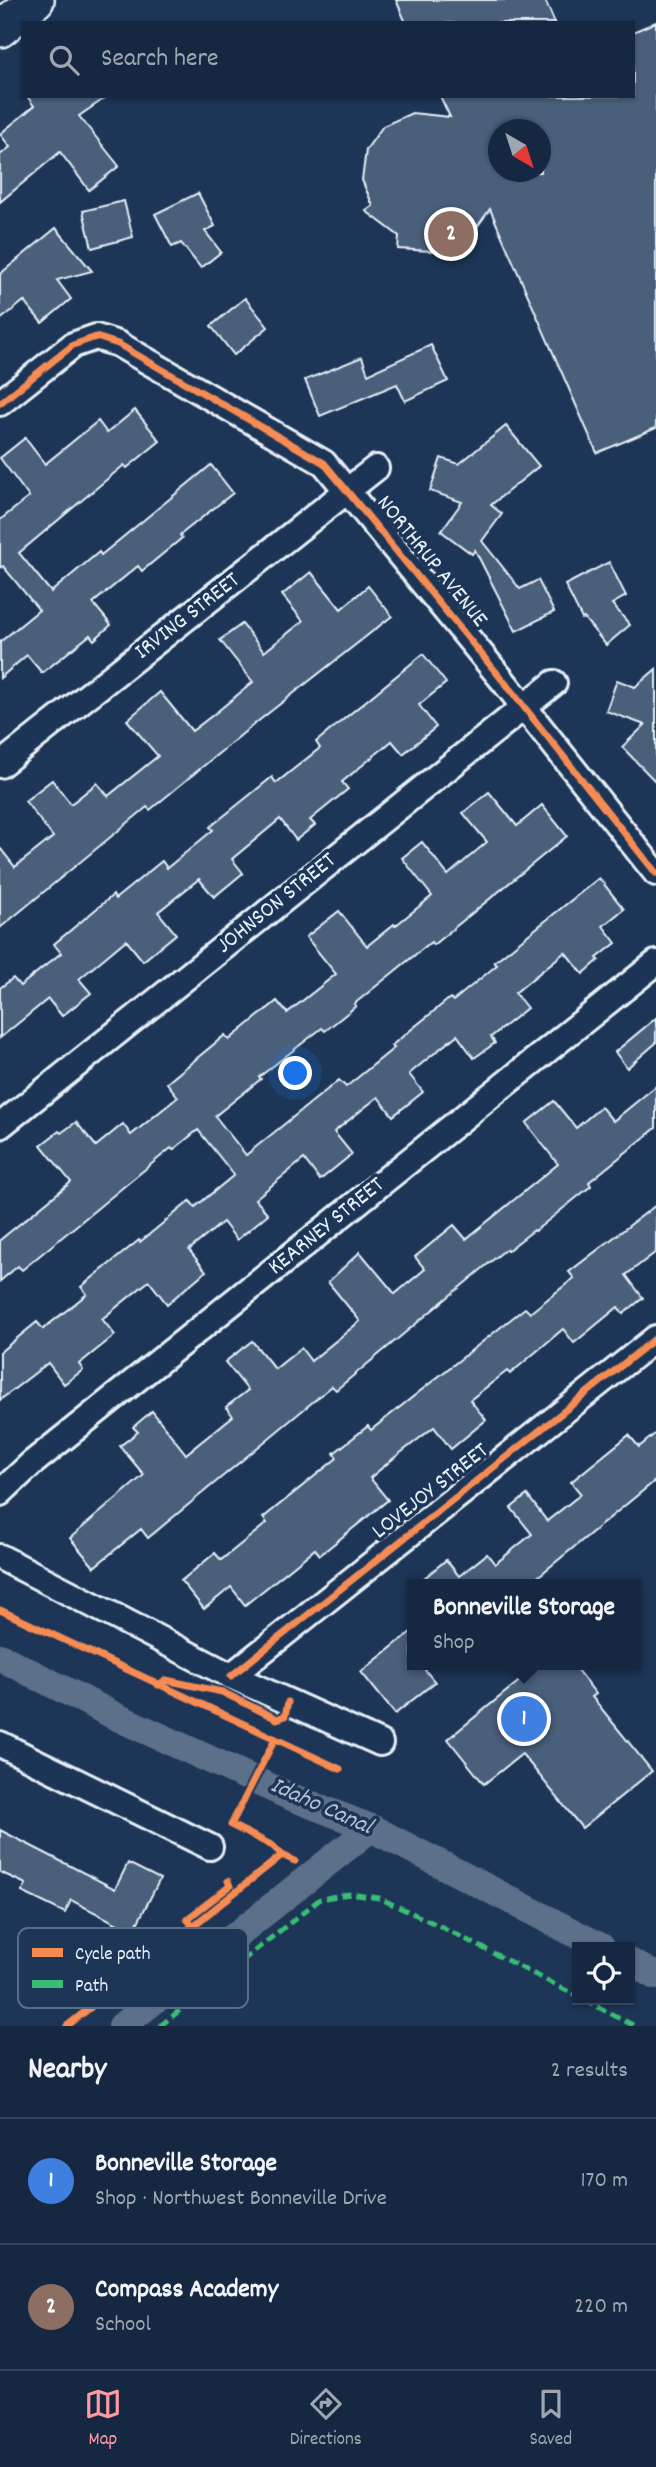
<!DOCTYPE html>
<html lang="en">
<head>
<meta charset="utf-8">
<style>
	body { margin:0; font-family:Dekko,sans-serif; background:#1f3048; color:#f1f3f6 }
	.controls { position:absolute; right:21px; bottom:21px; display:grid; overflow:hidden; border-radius:0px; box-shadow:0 2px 5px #0004 }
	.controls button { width:63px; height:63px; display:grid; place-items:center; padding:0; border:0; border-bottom:2px solid #35445a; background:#162841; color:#f1f3f6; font:35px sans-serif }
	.compass { position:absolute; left:488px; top:119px; width:63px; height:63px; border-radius:50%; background:#162841; box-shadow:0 2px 5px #0004; rotate:141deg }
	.you { position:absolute; left:296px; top:1074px; width:24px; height:24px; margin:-18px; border:5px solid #fff; border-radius:50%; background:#1a73e8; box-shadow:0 0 0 10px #1a73e833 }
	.badge { display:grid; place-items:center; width:46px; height:46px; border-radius:50%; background:#ff9aa2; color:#fff; font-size:23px; font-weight:700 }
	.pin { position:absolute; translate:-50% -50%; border:4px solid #fff; box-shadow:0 2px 7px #0006 }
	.popup { position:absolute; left:407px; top:1579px; width:234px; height:91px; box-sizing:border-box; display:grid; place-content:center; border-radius:0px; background:#162841; filter:drop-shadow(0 2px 5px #0005); font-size:23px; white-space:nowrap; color:#9ea6b1 }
	.popup b { font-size:26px; color:#f1f3f6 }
	.popup::after { content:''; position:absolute; left:50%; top:100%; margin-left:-14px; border:14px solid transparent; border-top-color:#162841 }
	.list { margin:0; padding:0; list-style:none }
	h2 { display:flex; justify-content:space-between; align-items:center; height:91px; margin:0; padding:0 28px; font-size:30px }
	h2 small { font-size:23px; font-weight:400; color:#9ea6b1 }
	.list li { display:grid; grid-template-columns:46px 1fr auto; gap:21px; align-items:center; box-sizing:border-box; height:126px; padding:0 28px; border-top:2px solid #35445a }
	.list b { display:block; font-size:26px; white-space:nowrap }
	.list p { margin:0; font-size:23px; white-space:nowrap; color:#9ea6b1 }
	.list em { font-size:23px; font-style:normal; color:#9ea6b1 }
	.icon { flex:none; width:38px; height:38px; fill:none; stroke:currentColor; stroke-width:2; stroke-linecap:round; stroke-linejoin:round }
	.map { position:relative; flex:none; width:656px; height:2026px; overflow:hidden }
	.search { position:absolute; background:#162841; box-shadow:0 2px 5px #0004; left:21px; right:21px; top:21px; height:77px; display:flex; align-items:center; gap:18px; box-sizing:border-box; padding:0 24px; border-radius:0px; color:#9ea6b1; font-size:26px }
	.sheet { height:343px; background:#162841 }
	nav { display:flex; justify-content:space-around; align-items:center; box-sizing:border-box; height:98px; border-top:2px solid #35445a; background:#162841; font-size:19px; color:#9ea6b1 }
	nav a { display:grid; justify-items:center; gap:4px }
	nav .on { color:#ff9aa2 }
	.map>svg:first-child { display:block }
</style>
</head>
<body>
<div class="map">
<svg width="656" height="2026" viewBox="0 0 656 2026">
	<rect width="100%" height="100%" fill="#1d3557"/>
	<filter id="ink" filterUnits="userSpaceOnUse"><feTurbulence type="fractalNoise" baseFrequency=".0143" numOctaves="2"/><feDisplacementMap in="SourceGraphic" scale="14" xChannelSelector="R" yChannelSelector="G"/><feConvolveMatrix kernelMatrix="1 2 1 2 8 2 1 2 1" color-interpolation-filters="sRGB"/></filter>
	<g filter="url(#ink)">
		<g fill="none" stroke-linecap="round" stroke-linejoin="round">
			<!-- canal -->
			<g stroke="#5d7089" stroke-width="28">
				<path d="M0 1657 115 1716 289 1796 371 1828 601 1947"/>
				<path d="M630 1962 656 1976"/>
				<path d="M122 2026 371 1828"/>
			</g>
		</g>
		<!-- building -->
		<g fill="#495e7a" stroke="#e8f1f8" stroke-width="2" fill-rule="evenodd">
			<path d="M396 0H545L555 23H406Z"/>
			<path d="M656 22V428L597 453 490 209 472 234 432 251 398 249 399 236 366 211 373 206 362 180 366 150 383 126 412 113 450 117 440 96H633V32ZM499 130H541V172H499Z"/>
			<path d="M27 96H108L79 116 119 166 89 190 60 152 0 202V155L10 147 0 134 34 106Z"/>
			<path d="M198 193 215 226 205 231 221 252 201 268 181 243 172 247 155 214Z"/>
			<path d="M124 201 133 237 92 248 83 211Z"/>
			<path d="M56 228 92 271 57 280 71 299 42 323 24 301 0 320V274Z"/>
			<path d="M245 298 268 327 234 355 211 326Z"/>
			<path d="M431 345 448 381 405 401 397 384 320 416 305 380 362 357 368 374Z"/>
			<path d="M135 410 160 441 127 468 124 465 19 553 51 592 99 552 101 555 211 465 233 493 180 535 182 538 142 571 138 566 93 603 111 625 94 640 90 635 42 673 27 655 0 678V642L39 610 3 566 0 568V520L29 497 0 458 25 438 45 464 98 421 107 433Z"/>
			<path d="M506 426 539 466 491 505 502 514 482 541 520 589 538 580 554 612 516 631 475 550 472 554 441 531 462 502 430 491 441 458 459 464Z"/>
			<path d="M609 562 626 596 612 604 630 625 606 645 584 618 582 619 565 585Z"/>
			<path d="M311 572 341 609 368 586 392 616 252 726 150 810 147 807 0 928V848L15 867 53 837 25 801 52 780 71 804 97 783 108 796 158 756 127 720 160 692 192 731 218 711 253 682 220 640 242 624 264 652 303 621 282 595Z"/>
			<path d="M423 654 446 683 419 705 436 727 403 754 392 741 342 782 348 789 310 820 315 825 296 840 280 819 232 859 243 873 214 897 199 879 158 912 176 934 143 961 126 940 79 979 91 993 62 1016 48 999 0 1038V988L13 978 20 986 61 953 54 944 113 895 115 899 162 861 167 868 213 830 210 827 272 777 276 783 320 748 316 742Z"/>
			<path d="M656 669V782L622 747 645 725 606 711 617 680 635 687Z"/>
			<path d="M489 792 517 826 542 805 567 836 433 945 431 942 354 1004 356 1006 325 1031 322 1028 259 1077 261 1079 215 1116 246 1155 339 1080 346 1087 394 1048 391 1046 450 998 453 1001 497 965 494 962 599 878 624 909 603 926 616 943 597 958 599 960 583 974 565 952 515 993 527 1008 491 1037 495 1043 474 1058 457 1035 409 1074 423 1092 393 1116 378 1097 334 1132 352 1154 320 1180 304 1159 255 1199 268 1214 237 1240 223 1222 189 1250 206 1271 167 1304 149 1281 102 1319 115 1335 79 1364 83 1370 64 1384 48 1363 0 1400V1352L37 1322 43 1329 87 1294 81 1287 139 1240 140 1242 190 1201 195 1207 234 1175 198 1130 173 1150 171 1148 22 1270 18 1266 0 1281V1240L71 1182 41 1145 59 1131 61 1133 76 1122 96 1146 123 1124 131 1135 178 1097 167 1083 225 1035 229 1040 277 1001 287 1013 336 974 306 937 339 911 367 946 394 924 395 926 432 896 402 858 422 842 448 875 487 842 463 813Z"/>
			<path d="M656 1018V1043L627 1068 615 1052Z"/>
			<path d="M656 1086V1128L589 1182 591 1186 535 1231 534 1230 507 1251 506 1249 336 1390 332 1386 148 1538 141 1529 94 1567 70 1538 144 1475 120 1446 138 1432 133 1427 152 1411 186 1454 233 1416 226 1407 248 1390 225 1362 252 1341 275 1369 301 1348 311 1361 360 1321 328 1282 360 1252 395 1294 425 1269 415 1257 454 1225 466 1239 558 1164 526 1123 554 1101 576 1128 601 1107 613 1121Z"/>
			<path d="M656 1205V1252L626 1275 643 1298 623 1314 618 1307 574 1343 563 1329 510 1374 507 1371 470 1400 486 1420 451 1449 434 1427 394 1458 370 1478 388 1500 320 1555 315 1549 245 1605 231 1587 204 1609 181 1581 215 1553 221 1560 267 1523 263 1518 337 1458 334 1453 368 1426 371 1430 525 1308 530 1313 574 1278 569 1272Z"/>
			<path d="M656 1433V1480L529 1584H417L446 1560 459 1576 487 1554 495 1564 532 1534 511 1508 527 1495 547 1521 581 1494 571 1482 629 1435 639 1447Z"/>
			<path d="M412 1631V1665H421L435 1682 395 1714 361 1672Z"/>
			<path d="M539 1665H573L596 1694 592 1697 652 1771 582 1828 522 1754 484 1784 448 1739Z"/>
			<path d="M0 1830 115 1889 128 1863 160 1879 133 1932 71 1900 65 1913 22 1892 26 1884 0 1872Z"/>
		</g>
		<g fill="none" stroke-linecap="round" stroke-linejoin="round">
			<!-- street casing -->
			<g stroke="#e8f1f8" stroke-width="30">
				<g id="street">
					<path d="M0 403 73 345 96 337 118 344 324 463 505 683 656 873"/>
					<path d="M0 765 376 468"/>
					<path d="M0 1126 554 683"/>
					<path d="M0 1493 31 1464 656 963"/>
					<path d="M0 1557 231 1676 380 1743"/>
					<path d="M231 1676 656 1338"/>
					<path d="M0 1744 210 1847"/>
				</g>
			</g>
			<!-- secondary casing -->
			<g stroke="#e8f1f8" stroke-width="40">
				<path id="secondary" d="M0 29 36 0"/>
			</g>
			<!-- street -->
			<use href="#street" stroke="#1d3557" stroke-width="24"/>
			<!-- secondary -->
			<use href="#secondary" stroke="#1d3557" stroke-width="35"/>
			<!-- quiet -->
			<g stroke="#3abd76" stroke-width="5" stroke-dasharray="10 5" stroke-linecap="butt">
				<path d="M584 2000 635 2026"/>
				<path d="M160 2026 320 1899 349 1894 379 1898 440 1926 577 1996"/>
			</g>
			<!-- cycleway casing -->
			<g stroke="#1d3557" stroke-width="11">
				<g id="cycleway">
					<path d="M0 403 73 345 96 337 118 344 324 463 505 683 656 873"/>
					<path d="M0 1610 340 1769"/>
					<path d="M231 1676 656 1338"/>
					<path d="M158 1685 166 1680 222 1692 277 1719 285 1716 288 1702"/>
					<path d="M275 1739 231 1825 273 1846 282 1855 295 1861"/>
					<path d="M228 1881 230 1886 187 1919 193 1926 282 1855"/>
					<path d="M67 2026 193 1926"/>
				</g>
			</g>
			<!-- cycleway -->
			<use href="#cycleway" stroke="#f68b52" stroke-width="7"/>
		</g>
	</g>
	<g text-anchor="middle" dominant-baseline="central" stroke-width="7" stroke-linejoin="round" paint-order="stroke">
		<!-- street labels -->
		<g font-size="23" fill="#e8f1f8" stroke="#1d3557">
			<text transform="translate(431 562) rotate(51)">NORTHRUP AVENUE</text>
			<text transform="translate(188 617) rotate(-38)">IRVING STREET</text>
			<text transform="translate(277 904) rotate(-39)">JOHNSON STREET</text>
			<text transform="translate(327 1227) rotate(-39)">KEARNEY STREET</text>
			<text transform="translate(431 1492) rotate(-38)">LOVEJOY STREET</text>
		</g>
		<!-- water labels -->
		<g font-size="24" font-style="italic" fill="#b7c4d1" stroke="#1d3557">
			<text transform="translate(321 1807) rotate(24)">Idaho Canal</text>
		</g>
	</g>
	<!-- legend -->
	<rect x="18" y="1928" width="230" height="80" rx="10" fill="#1d3557" stroke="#5a6d87" stroke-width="2"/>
	<rect x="32" y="1948" width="31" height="9" fill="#f68b52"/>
	<rect x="32" y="1980" width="31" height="8" fill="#3abd76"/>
	<g font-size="19" fill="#e8f1f8">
		<text x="75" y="1959">Cycle path</text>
		<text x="75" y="1991">Path</text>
	</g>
</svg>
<div class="controls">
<button><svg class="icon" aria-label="locate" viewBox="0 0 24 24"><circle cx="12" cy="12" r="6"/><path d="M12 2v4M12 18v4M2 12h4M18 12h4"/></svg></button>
</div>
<svg class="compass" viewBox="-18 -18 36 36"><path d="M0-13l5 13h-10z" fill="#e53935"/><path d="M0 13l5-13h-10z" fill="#9ea6b1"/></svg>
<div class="you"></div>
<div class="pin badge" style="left:524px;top:1719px;background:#3f7fe0">1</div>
<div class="popup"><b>Bonneville Storage</b>Shop</div>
<div class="pin badge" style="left:451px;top:234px;background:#8d6e63">2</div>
<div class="search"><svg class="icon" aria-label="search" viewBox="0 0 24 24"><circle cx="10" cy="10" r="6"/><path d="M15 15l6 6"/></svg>Search here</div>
</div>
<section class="sheet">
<h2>Nearby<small>2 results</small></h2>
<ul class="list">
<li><span class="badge" style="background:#3f7fe0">1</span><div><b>Bonneville Storage</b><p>Shop · Northwest Bonneville Drive</p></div><em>170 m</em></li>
<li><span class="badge" style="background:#8d6e63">2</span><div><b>Compass Academy</b><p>School</p></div><em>220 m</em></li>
</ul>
</section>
<nav>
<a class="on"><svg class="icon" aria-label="map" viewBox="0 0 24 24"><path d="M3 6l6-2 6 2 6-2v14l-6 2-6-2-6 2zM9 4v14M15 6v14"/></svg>Map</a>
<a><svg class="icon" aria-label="directions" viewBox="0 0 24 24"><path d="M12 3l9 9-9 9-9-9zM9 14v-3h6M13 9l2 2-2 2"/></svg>Directions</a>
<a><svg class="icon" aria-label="saved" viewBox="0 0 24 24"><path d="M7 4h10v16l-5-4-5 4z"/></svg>Saved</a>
</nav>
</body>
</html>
